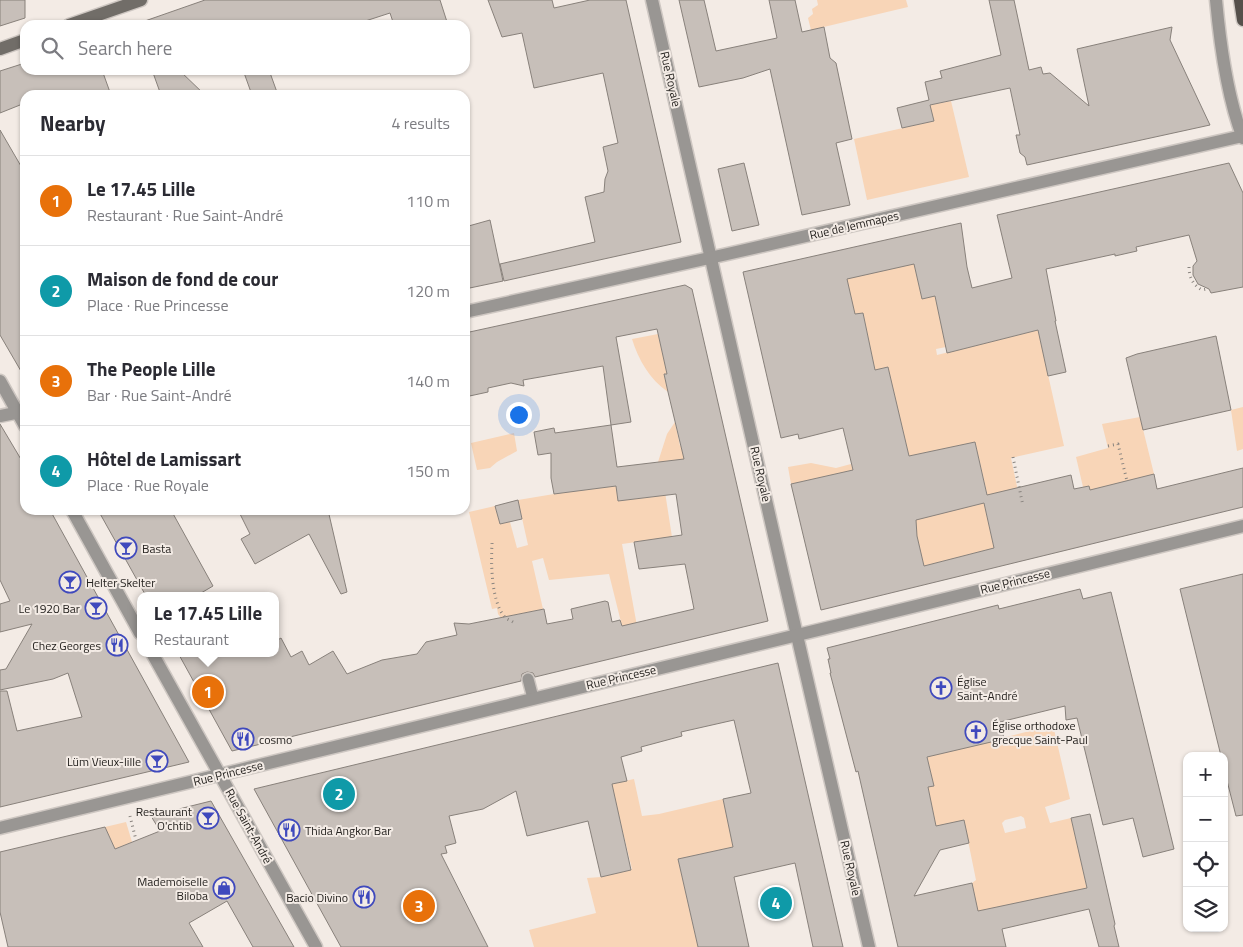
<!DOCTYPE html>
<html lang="en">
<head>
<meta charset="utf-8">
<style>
	body { margin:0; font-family:"Titillium Web",sans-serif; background:#f7f7f7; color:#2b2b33 }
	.controls { position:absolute; right:15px; bottom:15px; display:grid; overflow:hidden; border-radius:10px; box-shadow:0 1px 4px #0004 }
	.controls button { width:45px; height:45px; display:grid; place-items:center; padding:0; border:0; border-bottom:1px solid #e1e1e2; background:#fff; color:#2b2b33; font:25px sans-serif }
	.you { position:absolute; left:518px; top:414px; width:18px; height:18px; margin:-12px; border:4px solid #fff; border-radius:50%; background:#1a73e8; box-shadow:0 0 0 8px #1a73e833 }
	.badge { display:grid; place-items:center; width:32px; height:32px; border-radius:50%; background:#d93025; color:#fff; font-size:16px; font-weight:700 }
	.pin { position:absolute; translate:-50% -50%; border:2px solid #fff; box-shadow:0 1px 5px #0006 }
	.popup { position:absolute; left:137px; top:592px; width:142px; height:65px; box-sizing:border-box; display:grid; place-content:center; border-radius:10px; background:#fff; filter:drop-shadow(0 1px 4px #0005); font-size:16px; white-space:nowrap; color:#7c7c81 }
	.popup b { font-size:19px; color:#2b2b33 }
	.popup::after { content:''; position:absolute; left:50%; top:100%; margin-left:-10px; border:10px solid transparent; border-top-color:#fff }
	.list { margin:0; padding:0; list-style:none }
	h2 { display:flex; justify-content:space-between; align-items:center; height:65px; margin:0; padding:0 20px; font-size:21px }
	h2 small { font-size:16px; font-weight:400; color:#7c7c81 }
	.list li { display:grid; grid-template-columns:32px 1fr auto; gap:15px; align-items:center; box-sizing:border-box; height:90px; padding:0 20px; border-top:1px solid #e1e1e2 }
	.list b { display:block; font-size:19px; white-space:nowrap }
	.list p { margin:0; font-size:16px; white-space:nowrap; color:#7c7c81 }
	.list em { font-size:16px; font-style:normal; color:#7c7c81 }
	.icon { flex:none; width:28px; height:28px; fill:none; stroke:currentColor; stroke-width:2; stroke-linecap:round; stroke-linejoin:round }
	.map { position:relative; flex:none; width:1243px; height:947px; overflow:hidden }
	.search { position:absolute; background:#fff; box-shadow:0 1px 4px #0004; left:20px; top:20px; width:450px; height:55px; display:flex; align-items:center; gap:12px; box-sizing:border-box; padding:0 18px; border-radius:15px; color:#7c7c81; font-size:19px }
	.panel { position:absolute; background:#fff; box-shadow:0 1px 4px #0004; left:20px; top:90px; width:450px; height:425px; border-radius:15px }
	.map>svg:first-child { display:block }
</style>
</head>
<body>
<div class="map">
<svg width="1243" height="947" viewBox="0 0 1243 947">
	<rect width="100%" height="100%" fill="#f3ebe5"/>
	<!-- green -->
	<g fill="#f8d5b7" fill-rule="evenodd">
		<path d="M817 0H906L908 7 811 30 808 18 813 14 812 9 818 5Z"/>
		<path d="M951 101 969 177 867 200 854 139 934 121 930 105Z"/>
		<path d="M914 264 922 299 935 296 946 347 936 349 937 355 1038 330 1064 446 1011 458 1019 496 989 502 975 442 909 456 888 367 875 370 863 313 855 314 834 270Z"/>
		<path d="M658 334 667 374H664L668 392C650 380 638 359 632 339Z"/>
		<path d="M1243 407V449L1237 451 1231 410Z"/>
		<path d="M1140 417 1154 474 1090 490 1089 486 1083 487 1076 457 1108 448 1102 424Z"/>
		<path d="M675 422 680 446H684L691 478 658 462 667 434Z"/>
		<path d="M514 433 517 451 497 462 490 468 477 470 471 443Z"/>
		<path d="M811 463 836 468 851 464 853 470 791 484 788 467Z"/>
		<path d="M616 486 618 501 652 497 665 492 672 537 622 544 637 626 623 630 609 574 549 580 543 558 532 561 543 609 501 618 498 614 497 608 492 609 469 512 495 506 500 524 510 522 517 548 528 545 518 500 554 494Z"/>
		<path d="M984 503 994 548 924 566 913 520Z"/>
		<path d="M1053 725 1070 799 1045 807 1050 823 1071 818 1087 888 978 912 972 883 976 880 964 821 936 826 928 787 933 785 927 754 955 750ZM1021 816 1024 818 1026 828 1005 833 1002 823 1005 820Z"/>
		<path d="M634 779 642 816 659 814 723 799 728 821 756 842 678 859 698 947H534L529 930 596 913 587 878 601 877 632 869 611 784Z"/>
		<path d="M126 822 132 842 115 849 105 827Z"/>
	</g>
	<!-- building -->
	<g fill="#c7bfb9" stroke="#88817b" fill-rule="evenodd">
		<path d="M0 0H25V18L0 26Z"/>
		<path d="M205 0H440L448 25H394L390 13 353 25H142V22Z"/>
		<path d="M488 0H552L554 8 590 0H626L681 242 504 281 500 264 595 242 585 197 604 192 605 179 608 171 603 147 618 143 603 73 534 88 522 33 502 37Z"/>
		<path d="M679 0H704L716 51 777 38 769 0H795L802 32 824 27 830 58 836 63 852 139 836 143 850 205 802 215 770 69 743 78 699 87Z"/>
		<path d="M989 0H1014L1029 70 1041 67 1043 74 1050 73 1089 106 1077 49 1172 27 1170 40 1210 125 1027 165 1025 157 1020 153 1016 135H1020L1010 88 930 105 934 121 902 128 897 108 929 100 925 82 942 78 940 71 1001 55Z"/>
		<path d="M25 63V70H102L111 95H25V103L0 113V71Z"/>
		<path d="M152 70H179L205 95H161Z"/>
		<path d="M243 70H269L278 95H252Z"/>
		<path d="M0 130 25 173V378L0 335Z"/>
		<path d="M744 163 759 225 732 231 718 169Z"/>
		<path d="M1229 163 1243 193V287L1211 293 1209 289 1198 284 1193 275V266L1197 261 1189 235 1136 247 1137 251 1115 256V254L1046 269 1056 321H1055L1066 372 1048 376 1038 330 947 353 935 296 922 299 914 264 847 279 855 314 863 313 875 370 888 367 909 456 975 442 987 495 1071 475 1074 489 1089 486 1090 490 1154 474 1157 489 1243 468V507L821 610 791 484 853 470 843 428 799 439 798 434 781 438 743 272 961 223 967 267 972 288 1012 278 997 215ZM984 503 994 548 924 566 917 536 916 520Z"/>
		<path d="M490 220 503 281 465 289V227Z"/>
		<path d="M685 285 692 289 768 621 535 677 533 673 527 672 522 674 521 681 232 751 178 653H276V641L281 638 291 657 302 651 309 665 333 651 347 674 382 660 417 654 426 642 457 635 454 623 469 624 544 609 547 624 573 619 571 609 605 601 608 602 612 622 620 620 622 626 694 609 685 564 639 569 634 542 682 535 676 494 618 501 616 486 554 494 551 478V453L538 455 534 432 554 428 555 433 611 425 603 366 523 380 524 386 511 383 488 388V392L465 397V333ZM657 329 667 374H664L668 392 684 459 617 467 611 425 631 422 616 337Z"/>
		<path d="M1216 336 1231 410 1143 430 1126 358 1137 354Z"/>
		<path d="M0 424 25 466V510H50L189 762 0 807V691H7L17 731 82 717 68 673 53 679 0 690V670L6 669 32 624 0 632V604L10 601 0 580Z"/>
		<path d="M518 500 522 519 500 524 495 506Z"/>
		<path d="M98 510H171L213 586 196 596H146Z"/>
		<path d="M238 510H328L347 592 341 594 309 534 255 564 241 539 250 534Z"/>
		<path d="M1243 574V815L1236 816 1224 769V756H1221L1180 589Z"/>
		<path d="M1080 589 1083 599 1111 592 1174 849 1143 857 1133 818 1103 825 1077 718 1066 720 1065 706 1000 722 1004 739 927 757 934 786 928 787 936 826 964 820 969 843 940 850 914 896 972 883 978 911 1087 888 1071 818 1090 814 1115 924 1114 926 1119 947H1099L1089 909 1002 929 1006 947H898L858 771 856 772 830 673H831L828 659H830L827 648 998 605 999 609Z"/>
		<path d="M778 663 843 947H813L795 863 734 877 749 947H698L678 859 733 847 723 799 751 793 734 720 681 732 682 736 641 747 642 751 621 757 627 781 612 784 631 870 601 877 588 821 527 836 516 791 483 809 449 816 456 843 445 846 447 853 441 854 488 947H341L254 789Z"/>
		<path d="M211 801 294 947H253L227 901 189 923 203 947H8L0 912V852L105 827 115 849 160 831 151 816Z"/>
	</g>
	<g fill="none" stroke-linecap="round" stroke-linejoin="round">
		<!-- lane casing -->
		<g stroke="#cec7c2" stroke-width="14">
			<path id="lane" d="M528 679 533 698"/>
		</g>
		<!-- street casing -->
		<g stroke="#cec7c2" stroke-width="15">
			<g id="street">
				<path d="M652 0C726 315 794 632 869 947"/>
				<path d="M1216 0C1220 44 1227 97 1243 138"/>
				<path d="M465 312 723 255 1242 136"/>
				<path d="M0 381 25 426"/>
				<path d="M0 416 25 411"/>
				<path d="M72 510 140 633"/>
				<path d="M152 653 316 947"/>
				<path d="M0 828C414 728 829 628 1243 526"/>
			</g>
		</g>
		<!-- secondary casing -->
		<g stroke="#cec7c2" stroke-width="15">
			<g id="secondary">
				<path d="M69 25 141 0"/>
				<path d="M0 49 25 40"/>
			</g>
		</g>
		<!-- primary casing -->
		<g stroke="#cec7c2" stroke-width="15">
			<path id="primary" d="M1240 0 1243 20"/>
		</g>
		<!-- path -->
		<g stroke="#89847f" stroke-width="3" stroke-dasharray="1 4" stroke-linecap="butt">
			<path d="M1189 267C1189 277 1193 285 1202 290L1207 289"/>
			<path d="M1108 446 1118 444 1127 481"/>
			<path d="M1013 457 1023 506"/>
			<path d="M492 543C491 563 491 600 504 616 506 619 510 620 513 622"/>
			<path d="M130 816 136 840"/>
		</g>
		<!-- lane -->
		<use href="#lane" stroke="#999693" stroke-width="11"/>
		<!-- street -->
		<use href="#street" stroke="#999693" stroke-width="12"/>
		<!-- secondary -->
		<use href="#secondary" stroke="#716d68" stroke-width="12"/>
		<!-- primary -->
		<use href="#primary" stroke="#55504b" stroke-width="12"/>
	</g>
	<!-- icons -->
	<defs>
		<g id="bar-ring" transform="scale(1.125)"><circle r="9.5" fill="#f3ebe5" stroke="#3f49bd" stroke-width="1.5"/><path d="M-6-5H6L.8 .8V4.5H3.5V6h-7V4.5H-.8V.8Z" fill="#3f49bd"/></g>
		<g id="restaurant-ring" transform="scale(1.125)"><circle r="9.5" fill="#f3ebe5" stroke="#3f49bd" stroke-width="1.5"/><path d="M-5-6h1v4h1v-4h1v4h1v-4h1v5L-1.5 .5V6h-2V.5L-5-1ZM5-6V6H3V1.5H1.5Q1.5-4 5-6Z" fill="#3f49bd"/></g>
		<g id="church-ring" transform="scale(1.125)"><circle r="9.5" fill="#f3ebe5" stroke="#3f49bd" stroke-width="1.5"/><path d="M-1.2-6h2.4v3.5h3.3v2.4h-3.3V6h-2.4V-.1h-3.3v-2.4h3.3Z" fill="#3f49bd"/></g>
		<g id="shop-ring" transform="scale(1.125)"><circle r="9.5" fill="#f3ebe5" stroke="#3f49bd" stroke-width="1.5"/><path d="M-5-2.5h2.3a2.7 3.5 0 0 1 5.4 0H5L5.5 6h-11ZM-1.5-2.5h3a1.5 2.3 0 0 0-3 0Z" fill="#3f49bd"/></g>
	</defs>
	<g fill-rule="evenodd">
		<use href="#bar-ring" x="126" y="548"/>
		<use href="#bar-ring" x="70" y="582"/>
		<use href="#bar-ring" x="96" y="608"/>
		<use href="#restaurant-ring" x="117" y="645"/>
		<use href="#church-ring" x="941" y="688"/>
		<use href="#church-ring" x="976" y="732"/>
		<use href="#restaurant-ring" x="243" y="739"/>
		<use href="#bar-ring" x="157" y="761"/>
		<use href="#bar-ring" x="208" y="818"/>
		<use href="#restaurant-ring" x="289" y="830"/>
		<use href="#shop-ring" x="224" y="888"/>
		<use href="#restaurant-ring" x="364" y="897"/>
	</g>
	<g text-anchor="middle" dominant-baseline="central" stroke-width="4" stroke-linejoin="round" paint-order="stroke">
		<!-- street labels -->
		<g font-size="12" fill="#262320" stroke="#f3ebe5">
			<text transform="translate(671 79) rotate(77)">Rue Royale</text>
			<text transform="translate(854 225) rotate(-13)">Rue de Jemmapes</text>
			<text transform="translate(761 474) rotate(77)">Rue Royale</text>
			<text transform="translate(1015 581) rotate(-14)">Rue Princesse</text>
			<text transform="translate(621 677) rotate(-13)">Rue Princesse</text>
			<text transform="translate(228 773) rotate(-14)">Rue Princesse</text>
			<text transform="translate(249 826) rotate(61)">Rue Saint-André</text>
			<text transform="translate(851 868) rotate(77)">Rue Royale</text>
		</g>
		<!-- poi labels -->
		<g font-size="12" fill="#262320" stroke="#f3ebe5" text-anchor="start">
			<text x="142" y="548">Basta</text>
			<text x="86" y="582">Helter Skelter</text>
			<text x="80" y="608" text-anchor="end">Le 1920 Bar</text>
			<text x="101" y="645" text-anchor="end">Chez Georges</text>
			<text x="957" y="681">Église<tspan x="957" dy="14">Saint-André</tspan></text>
			<text x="992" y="725">Église orthodoxe<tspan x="992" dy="14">grecque Saint-Paul</tspan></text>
			<text x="259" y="739">cosmo</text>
			<text x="141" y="761" text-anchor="end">Lüm Vieux-lille</text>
			<text x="192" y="811" text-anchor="end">Restaurant<tspan x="192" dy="14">O'chtib</tspan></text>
			<text x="305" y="830">Thida Angkor Bar</text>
			<text x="208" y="881" text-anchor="end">Mademoiselle<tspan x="208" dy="14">Biloba</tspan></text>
			<text x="348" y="897" text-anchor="end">Bacio Divino</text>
		</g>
	</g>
</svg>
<div class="controls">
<button>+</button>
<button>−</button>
<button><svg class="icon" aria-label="locate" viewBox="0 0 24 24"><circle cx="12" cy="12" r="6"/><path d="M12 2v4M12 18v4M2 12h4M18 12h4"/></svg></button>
<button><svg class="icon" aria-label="layers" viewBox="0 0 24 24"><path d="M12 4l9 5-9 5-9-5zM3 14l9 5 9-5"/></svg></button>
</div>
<div class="you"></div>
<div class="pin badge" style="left:208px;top:692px;background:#e8710a">1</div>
<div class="popup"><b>Le 17.45 Lille</b>Restaurant</div>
<div class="pin badge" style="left:339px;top:794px;background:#0f9aa8">2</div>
<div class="pin badge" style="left:419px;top:906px;background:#e8710a">3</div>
<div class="pin badge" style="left:776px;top:903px;background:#0f9aa8">4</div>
<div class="search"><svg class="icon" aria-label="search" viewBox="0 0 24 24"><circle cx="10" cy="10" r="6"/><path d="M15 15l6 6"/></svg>Search here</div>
<section class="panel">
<h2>Nearby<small>4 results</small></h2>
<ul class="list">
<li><span class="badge" style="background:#e8710a">1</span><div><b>Le 17.45 Lille</b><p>Restaurant · Rue Saint-André</p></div><em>110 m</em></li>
<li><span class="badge" style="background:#0f9aa8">2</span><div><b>Maison de fond de cour</b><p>Place · Rue Princesse</p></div><em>120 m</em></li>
<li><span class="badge" style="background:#e8710a">3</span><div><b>The People Lille</b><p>Bar · Rue Saint-André</p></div><em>140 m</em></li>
<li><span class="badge" style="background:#0f9aa8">4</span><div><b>Hôtel de Lamissart</b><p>Place · Rue Royale</p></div><em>150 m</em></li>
</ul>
</section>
</div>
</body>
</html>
